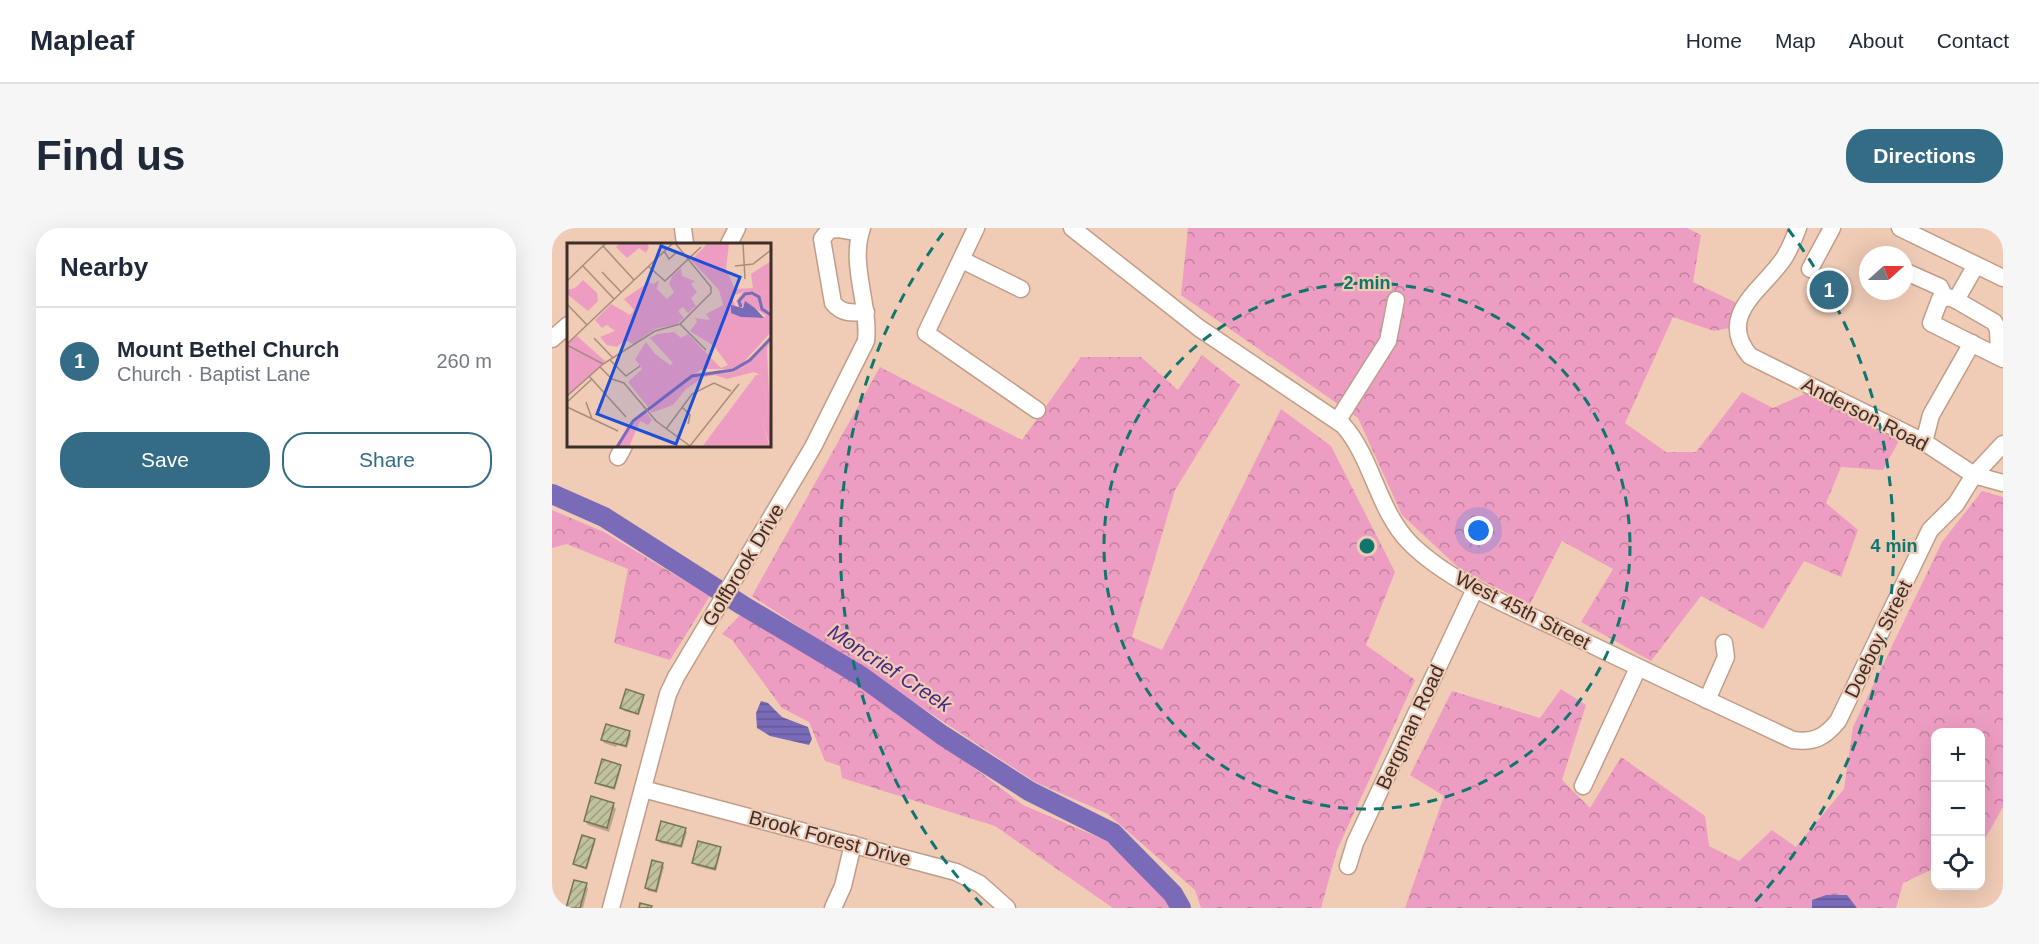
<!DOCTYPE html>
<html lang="en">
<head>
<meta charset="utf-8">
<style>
	body { margin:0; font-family:Arial,sans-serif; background:#f6f6f7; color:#1f2937 }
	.controls { position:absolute; right:18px; bottom:18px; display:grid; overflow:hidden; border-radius:12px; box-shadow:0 6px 24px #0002 }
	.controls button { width:54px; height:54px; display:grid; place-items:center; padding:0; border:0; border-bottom:2px solid #e0e1e3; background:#fff; color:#1f2937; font:30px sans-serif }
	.compass { position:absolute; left:1307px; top:18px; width:54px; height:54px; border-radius:50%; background:#fff; box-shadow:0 6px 24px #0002; rotate:69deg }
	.you { position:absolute; left:927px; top:303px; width:21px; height:21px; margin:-15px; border:4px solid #fff; border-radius:50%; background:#1a73e8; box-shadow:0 0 0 9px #1a73e833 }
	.badge { display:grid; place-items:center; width:39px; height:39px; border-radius:50%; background:#346c86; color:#fff; font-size:20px; font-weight:700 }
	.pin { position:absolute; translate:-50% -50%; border:3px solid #fff; box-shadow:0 2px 6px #0006 }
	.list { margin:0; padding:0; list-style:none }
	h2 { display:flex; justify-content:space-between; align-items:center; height:78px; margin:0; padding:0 24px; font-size:26px }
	h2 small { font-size:20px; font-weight:400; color:#747a83 }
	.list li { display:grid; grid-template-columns:39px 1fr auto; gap:18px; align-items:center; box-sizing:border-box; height:108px; padding:0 24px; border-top:2px solid #e0e1e3 }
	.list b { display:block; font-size:22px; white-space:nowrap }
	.list p { margin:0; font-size:20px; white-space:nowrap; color:#747a83 }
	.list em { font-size:20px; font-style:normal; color:#747a83 }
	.actions { display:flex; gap:12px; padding:18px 24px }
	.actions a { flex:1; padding:14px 0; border:2px solid #346c86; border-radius:24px; text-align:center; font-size:21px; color:#346c86 }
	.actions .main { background:#346c86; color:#fff }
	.icon { flex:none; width:33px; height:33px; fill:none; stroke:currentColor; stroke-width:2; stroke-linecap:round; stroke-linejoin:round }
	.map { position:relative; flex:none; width:1451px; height:680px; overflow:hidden; border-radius:24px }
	header { display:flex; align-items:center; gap:36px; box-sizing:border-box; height:84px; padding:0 30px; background:#fff; border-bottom:2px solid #e0e1e3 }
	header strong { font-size:28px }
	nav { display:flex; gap:33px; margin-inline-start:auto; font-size:21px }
	.intro { display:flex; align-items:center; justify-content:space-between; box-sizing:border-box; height:144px; padding:0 36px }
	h1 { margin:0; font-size:42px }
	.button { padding:15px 27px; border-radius:24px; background:#346c86; color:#fff; font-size:21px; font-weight:700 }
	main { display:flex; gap:36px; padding:0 36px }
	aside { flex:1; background:#fff; border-radius:24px; box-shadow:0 6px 24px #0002 }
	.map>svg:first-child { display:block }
</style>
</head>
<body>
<header>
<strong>Mapleaf</strong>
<nav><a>Home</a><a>Map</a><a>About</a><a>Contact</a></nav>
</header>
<div class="intro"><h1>Find us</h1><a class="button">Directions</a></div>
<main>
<aside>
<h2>Nearby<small></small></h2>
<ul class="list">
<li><span class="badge">1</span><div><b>Mount Bethel Church</b><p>Church · Baptist Lane</p></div><em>260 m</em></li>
</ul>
<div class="actions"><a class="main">Save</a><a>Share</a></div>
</aside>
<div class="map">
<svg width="1451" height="680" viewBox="0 0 1451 680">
	<defs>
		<pattern id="forest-crowns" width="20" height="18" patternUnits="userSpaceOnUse" patternTransform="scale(1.5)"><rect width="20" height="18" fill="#ed9dc1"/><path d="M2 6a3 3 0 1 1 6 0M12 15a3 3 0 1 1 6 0" fill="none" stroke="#c1809d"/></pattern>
		<pattern id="water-rules" width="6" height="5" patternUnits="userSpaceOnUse" patternTransform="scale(1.5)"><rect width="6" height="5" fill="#7a6bb8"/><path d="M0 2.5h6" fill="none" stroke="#655896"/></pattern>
		<pattern id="building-hatch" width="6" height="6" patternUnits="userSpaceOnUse" patternTransform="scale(1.5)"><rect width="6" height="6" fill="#c0c29d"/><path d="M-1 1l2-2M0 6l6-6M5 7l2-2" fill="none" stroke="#9d9e80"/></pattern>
	</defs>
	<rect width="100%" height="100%" fill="#f0cbb6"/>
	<!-- forest -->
	<g fill="url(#forest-crowns)">
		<path d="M636 0H1135L1149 7 1141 54 1191 78 1182 99 1162 103 1121 89 1073 195 1114 224H1144L1190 164 1221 180 1257 164 1348 211 1331 242 1289 239 1274 275 1306 302 1289 349 1252 333 1211 401 1149 368 1099 433 1029 394 1061 341 1010 313 978 376 910 343 850 287 806 190 629 67Z"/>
		<path d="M650 127 688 157 623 262 580 409 610 422 729 181 779 218 843 344 814 417 863 452 785 622 769 680H649L643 662 556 586 483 554 200 368 328 139 470 212 529 129H589L626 162Z"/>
		<path d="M1430 263 1451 269V579L1429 618 1428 505H1384L1383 640 1351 655 1344 680H1305L1294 667H1274L1260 672V680H853L892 568 858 547 900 463 988 490 1009 461 1034 477 1010 552 1038 580 1069 529 1153 588 1157 618 1187 633 1220 602 1244 619 1292 561 1301 499 1390 314Z"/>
		<path d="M0 282 52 304 158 368 118 432 62 415 76 341 15 316 0 320Z"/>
		<path d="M190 385 305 450 471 577 553 612 616 672 620 680H561L443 598 290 550 288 538 273 533 257 494 230 480 180 412 170 406Z"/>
	</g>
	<!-- water -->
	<g fill="url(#water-rules)">
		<path d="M209 473 216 475 230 489 256 499 260 511 257 517 218 508 205 500 204 485Z"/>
		<path d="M1274 667H1295L1305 680H1260V672Z"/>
	</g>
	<!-- shadow -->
	<g fill="#0003">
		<path d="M91 468 92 471 87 487 72 483 70 480Z"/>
		<path d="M77 505 79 507 75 520 65 517 64 519 52 515 50 512Z"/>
		<path d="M68 538 69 541 63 562 46 557 45 554Z"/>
		<path d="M61 577 64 581 57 604 36 597 33 593Z"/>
		<path d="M133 601 135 604 130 620 108 615 106 612Z"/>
		<path d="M42 613 43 615 35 642 24 638 23 636Z"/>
		<path d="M168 620 169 623 164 643 144 638 142 635Z"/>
		<path d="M110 636 112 639 105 665 96 663 94 660Z"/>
		<path d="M23 654 34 657 36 661 31 680H16Z"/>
	</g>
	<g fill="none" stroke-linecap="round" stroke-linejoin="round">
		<!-- river -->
		<path stroke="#7a6bb8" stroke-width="20" d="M0 266 52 289 190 377 309 448 390 507 477 563 561 605 621 666 629 680"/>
	</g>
	<!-- building -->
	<g fill="url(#building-hatch)" stroke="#757754" stroke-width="1.5">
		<path d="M74 461 92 467 86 486 68 480Z"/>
		<path d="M54 496 78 503 74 518 49 512Z"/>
		<path d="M50 531 69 537 62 560 43 555Z"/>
		<path d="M39 568 62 575 55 600 32 593Z"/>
		<path d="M109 593 134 600 129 618 104 612Z"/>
		<path d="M30 607 43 611 34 640 21 636Z"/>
		<path d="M146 613 169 619 163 641 140 635Z"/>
		<path d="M100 632 111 635 104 663 93 660Z"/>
		<path d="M22 652 35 655 28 680H14Z"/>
		<path d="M88 675 100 678 99 680H87Z"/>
	</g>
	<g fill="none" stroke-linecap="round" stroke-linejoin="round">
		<!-- minor casing -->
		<g stroke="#c19d89" stroke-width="19">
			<g id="minor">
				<path d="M131 0 133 16"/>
				<path d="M424 0 374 105 485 182"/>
				<path d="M520 0 647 100 791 197C821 231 825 281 858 315 897 354 962 380 1011 403 1087 440 1164 476 1241 512 1262 515 1273 509 1286 493L1378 302 1404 276 1422 247 1451 216"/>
				<path d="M1246 0C1242 10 1238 21 1232 30 1212 61 1163 87 1198 128L1372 214 1422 247 1451 255"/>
				<path d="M1348 0 1451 50"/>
				<path d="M308 5 286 1 277 2 270 11 281 75C290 86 300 85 314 84"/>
				<path d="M177 16 185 0"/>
				<path d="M410 32 469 61"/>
				<path d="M1258 41 1280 0"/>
				<path d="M1352 43 1388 59 1393 70"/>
				<path d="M1404 72 1424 37"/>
				<path d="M0 111 16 97"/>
				<path d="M1447 129 1379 95 1388 71 1396 69 1404 72 1442 94 1446 101 1447 129 1451 131"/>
				<path d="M786 192 836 113 844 72"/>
				<path d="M1372 214 1379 187 1420 115"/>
				<path d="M66 229 72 218"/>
				<path d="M1155 472 1174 429 1172 415"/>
				<path d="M1031 558 1086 440"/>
				<path d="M91 561 404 644 428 656 455 680"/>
				<path d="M796 638 803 615 923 361"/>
				<path d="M59 680 116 466 124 449 261 219 314 113C318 76 297 36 310 0"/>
				<path d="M281 680 291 658 301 616"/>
			</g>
		</g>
		<!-- minor -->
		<use href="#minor" stroke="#fff" stroke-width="16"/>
	</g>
	<!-- distance rings -->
	<g fill="none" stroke="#0f766e" stroke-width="3" stroke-dasharray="10 8">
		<circle cx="815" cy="318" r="263"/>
		<path d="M430 677A527 527 0 0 1 394 1M1236 1A527 527 0 0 1 1200 677"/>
	</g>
	<g text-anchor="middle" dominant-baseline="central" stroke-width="4.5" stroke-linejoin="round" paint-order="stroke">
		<!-- street labels -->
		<g font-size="20" fill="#3d2f27" stroke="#f0cbb6">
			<text transform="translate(1313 186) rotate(27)">Anderson Road</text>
			<text transform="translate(191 337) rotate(-59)">Golfbrook Drive</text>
			<text transform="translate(971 382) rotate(27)">West 45th Street</text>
			<text transform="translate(1326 411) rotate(-64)">Doeboy Street</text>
			<text transform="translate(858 499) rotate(-65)">Bergman Road</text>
			<text transform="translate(278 610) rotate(15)">Brook Forest Drive</text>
		</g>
		<!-- water labels -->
		<g font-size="21" font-style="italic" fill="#442986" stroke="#f0cbb6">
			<text transform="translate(338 440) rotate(33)">Moncrief Creek</text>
		</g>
	</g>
	<!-- overview -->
	<g transform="translate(15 15)">
		<rect width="204" height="204" fill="#f0cbb6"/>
		<path d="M189 132H193L198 148 201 168 195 181 203 204H135Z" fill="#ed9dc1"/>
		<path d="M53 0H79L82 4 79 10 72 5 60 15 49 4ZM141 0H162L159 26 168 46 186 45 184 31 204 18V50L177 49 164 53 174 74 196 75 204 69V89L174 122 165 126H135L81 164 61 139 75 126 68 116 79 99 88 111 103 122 106 120 83 95 90 91 107 89 114 95 121 91 154 125 161 122 147 103 123 88 130 79 128 75 143 77 139 71 156 62 152 47 124 17ZM114 25 115 33 128 38 124 41 130 49 124 55 129 63 121 70 116 64 111 68 117 75 110 81 88 86 66 101 58 97 50 104 40 102 33 94 48 88 40 82 35 85 28 77 44 61 63 72 67 67 57 56 82 39 87 41 92 37 90 46 100 56 107 49 102 41 105 33ZM16 37 30 50 31 58 21 68 0 51V47L8 45ZM204 97 200 105 204 204 195 181 201 168 198 148 193 132 187 129 160 136 148 132 137 134 119 146 106 162 84 170 83 166 125 134 135 130 167 129ZM79 169 85 177 81 182 73 178 62 204H52L59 187Z" fill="#ed9dc1"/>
		<path d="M176 49 204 50 201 74 182 61 172 64 169 58Z" fill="#ed9dc1"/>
		<path d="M10 93 39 119 0 154V101Z" fill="#ed9dc1"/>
		<path d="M178 58 188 65 197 75 174 74 164 70V62L176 65Z" fill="#7a6bb8"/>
		<path fill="none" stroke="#7a6bb8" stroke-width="3" d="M174 64 172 58 178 51 185 50 192 54 195 66 204 72M50 204 66 178 125 133 166 127 183 117 204 95"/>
		<path fill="none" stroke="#a88d7d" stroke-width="1.5" d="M176 0 178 36M36 3 67 37M97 8 102 16 109 10M16 23 47 56M81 23 98 38 134 4M168 23 186 21 204 7M35 29 54 49M0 38 39 0M0 61 20 82M113 81 139 107M27 95 46 115M0 101 106 0M0 102 36 121M43 117 59 133 73 123M33 124 45 136 57 140 89 178 123 203 172 141M22 133 59 174M0 153 36 121 88 88 113 81 144 50V44L108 0M0 159 25 136M19 159 25 176M0 164 51 188M115 164 123 172 121 181M99 186 125 151 147 140 164 148"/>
		<path fill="#1d4ed8" fill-opacity="0.15" stroke="#1d4ed8" stroke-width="3" d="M94 3 173 34 109 201 30 171Z"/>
		<rect width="204" height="204" fill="none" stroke="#3d2f27" stroke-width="3"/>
	</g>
	<circle cx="815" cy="318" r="9" fill="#0f766e" stroke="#f0cbb6" stroke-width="3"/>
	<g font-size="18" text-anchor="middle" font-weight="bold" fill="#0f766e" stroke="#f0cbb6" stroke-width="4.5" stroke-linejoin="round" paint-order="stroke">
		<text x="815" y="61">2 min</text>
		<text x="1342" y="324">4 min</text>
	</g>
</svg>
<div class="controls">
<button>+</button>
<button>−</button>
<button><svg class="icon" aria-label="locate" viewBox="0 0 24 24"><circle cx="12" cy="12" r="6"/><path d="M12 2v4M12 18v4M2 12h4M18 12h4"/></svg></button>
</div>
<svg class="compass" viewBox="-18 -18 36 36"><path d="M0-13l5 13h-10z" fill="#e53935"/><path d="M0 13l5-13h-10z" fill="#747a83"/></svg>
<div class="you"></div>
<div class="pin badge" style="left:1277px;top:62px">1</div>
</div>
</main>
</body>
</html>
